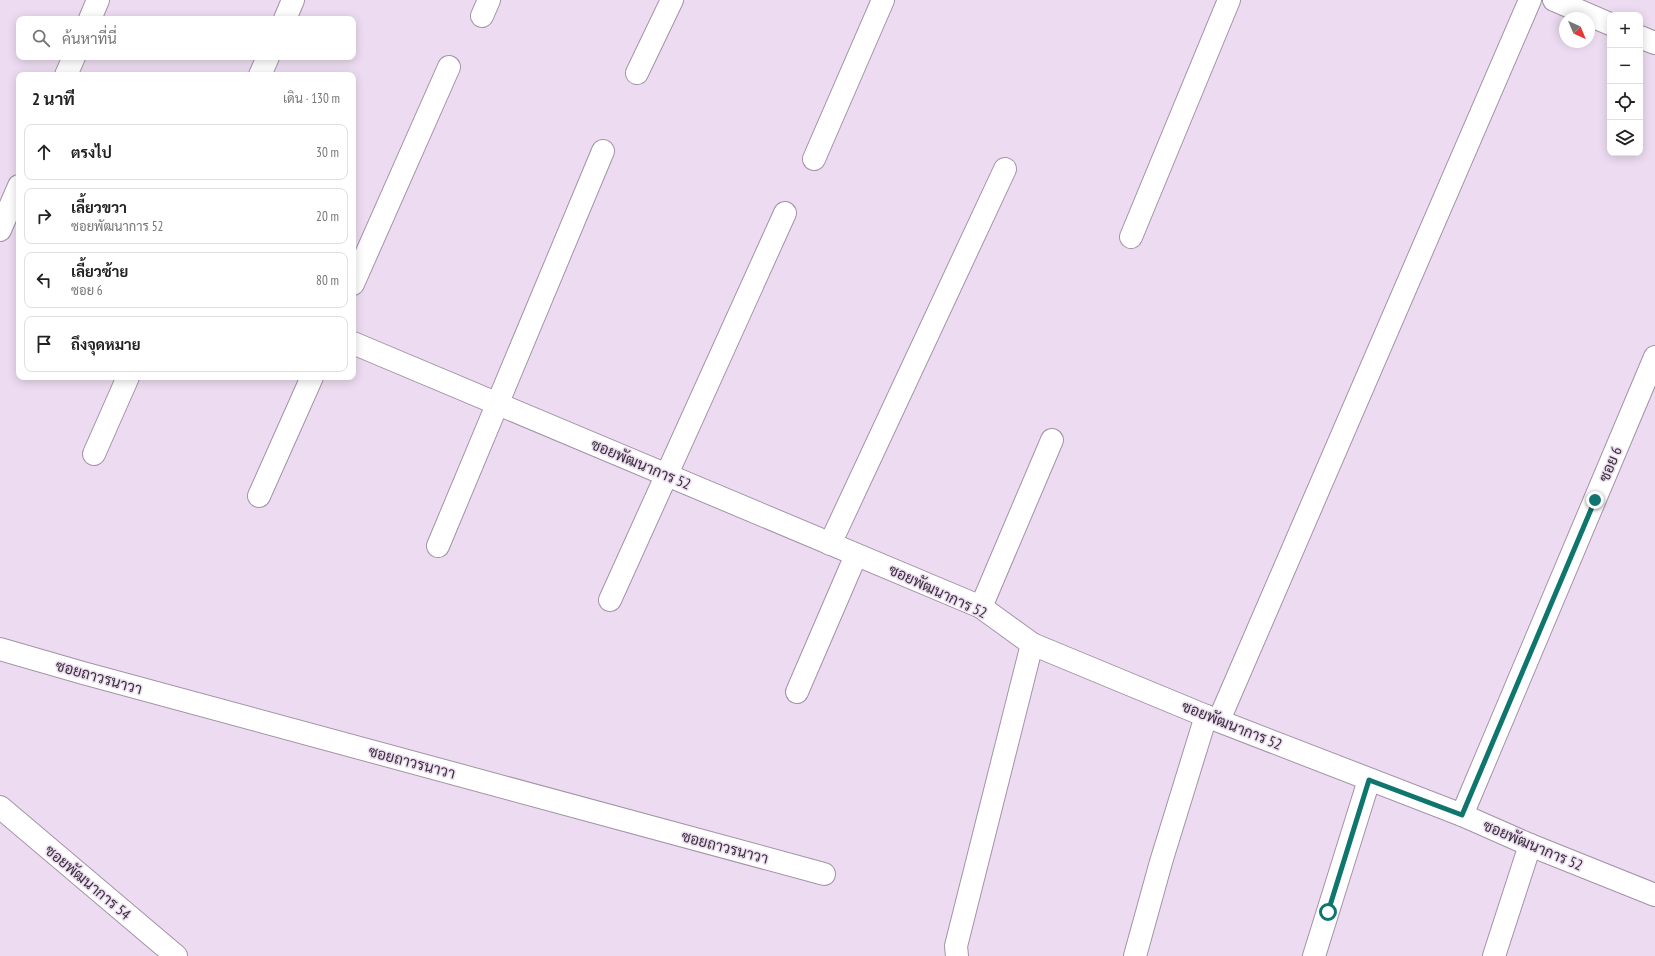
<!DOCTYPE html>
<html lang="th">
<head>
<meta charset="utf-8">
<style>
	body { margin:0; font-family:"PT Sans Narrow",Sarabun,sans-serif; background:#f2f2f2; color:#222 }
	.controls { position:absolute; right:12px; top:12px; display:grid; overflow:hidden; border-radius:8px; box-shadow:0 2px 10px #0003 }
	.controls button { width:36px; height:36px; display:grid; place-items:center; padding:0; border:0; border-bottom:1px solid #e0e0e0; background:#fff; color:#222; font:20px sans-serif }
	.compass { position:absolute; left:1559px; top:12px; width:36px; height:36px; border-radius:50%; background:#fff; box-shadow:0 2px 10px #0003; rotate:136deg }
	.stop { position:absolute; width:12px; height:12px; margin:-9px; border:3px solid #0f766e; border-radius:50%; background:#fff }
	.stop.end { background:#0f766e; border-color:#fff; box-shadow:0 1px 4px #0008 }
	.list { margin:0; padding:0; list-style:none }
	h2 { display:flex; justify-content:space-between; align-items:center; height:52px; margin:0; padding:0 16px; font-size:17px }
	h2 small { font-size:13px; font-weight:400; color:#767676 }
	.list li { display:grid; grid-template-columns:26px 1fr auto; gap:12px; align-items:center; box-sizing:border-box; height:56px; margin:0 8px 8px; padding:0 8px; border:1px solid #e0e0e0; border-radius:8px }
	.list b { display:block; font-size:15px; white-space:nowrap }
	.list p { margin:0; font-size:13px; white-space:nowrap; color:#767676 }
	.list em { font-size:13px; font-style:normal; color:#767676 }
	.icon { flex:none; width:22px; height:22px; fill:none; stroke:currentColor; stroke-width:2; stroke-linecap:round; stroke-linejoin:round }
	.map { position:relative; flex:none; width:1655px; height:956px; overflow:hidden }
	.search { position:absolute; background:#fff; box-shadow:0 2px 10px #0003; left:16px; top:16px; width:340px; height:44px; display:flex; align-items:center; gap:10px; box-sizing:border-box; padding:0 14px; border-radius:8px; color:#767676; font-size:15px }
	.panel { position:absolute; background:#fff; box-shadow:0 2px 10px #0003; left:16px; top:72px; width:340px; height:308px; border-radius:8px }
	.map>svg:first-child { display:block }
</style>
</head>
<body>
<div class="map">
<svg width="1655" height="956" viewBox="0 0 1655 956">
	<rect width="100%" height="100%" fill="#eddcf1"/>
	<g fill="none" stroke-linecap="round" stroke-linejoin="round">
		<!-- minor casing -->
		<g stroke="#a393a7" stroke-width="24">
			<g id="minor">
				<path d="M1554 0 1610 24"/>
				<path d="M482 16 489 0"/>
				<path d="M90 19 98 0"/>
				<path d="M285 19 293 0"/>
				<path d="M1640 37 1655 43"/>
				<path d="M637 73 672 0"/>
				<path d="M66 75 74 57"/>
				<path d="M260 75 268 57"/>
				<path d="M814 159 883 0"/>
				<path d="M0 230 19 186"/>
				<path d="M1131 237 1229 0"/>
				<path d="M353 284 449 67"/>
				<path d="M353 343 981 607 1032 644 1206 716 1462 815 1530 845 1655 895"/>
				<path d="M94 454 128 377"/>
				<path d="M259 496 312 377"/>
				<path d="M830 544 1005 169"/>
				<path d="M438 546 603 151"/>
				<path d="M610 600 785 213"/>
				<path d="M981 607 1052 440"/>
				<path d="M0 649 83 673 824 874"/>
				<path d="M797 692 856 555"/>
				<path d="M1219 720 1530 0"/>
				<path d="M0 807 176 956"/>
				<path d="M1462 815 1655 357"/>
				<path d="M957 956 956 946 1032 644"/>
				<path d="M1135 956 1161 862 1206 716"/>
				<path d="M1314 956 1369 780"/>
				<path d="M1494 956 1530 845"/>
			</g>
		</g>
		<!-- minor -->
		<use href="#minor" stroke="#fff" stroke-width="22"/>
	</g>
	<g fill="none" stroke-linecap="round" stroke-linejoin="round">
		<!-- route -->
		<path stroke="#0f766e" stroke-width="5" d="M1328 912 1369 780 1462 815 1595 500"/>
	</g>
	<g text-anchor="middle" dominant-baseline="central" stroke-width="3" stroke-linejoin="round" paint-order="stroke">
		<!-- street labels -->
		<g font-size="15" fill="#383139" stroke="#eddcf1">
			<text transform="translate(641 464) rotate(23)">ซอยพัฒนาการ 52</text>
			<text transform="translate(1610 464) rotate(-67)">ซอย 6</text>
			<text transform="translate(938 591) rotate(25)">ซอยพัฒนาการ 52</text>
			<text transform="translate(99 677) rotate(16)">ซอยถาวรนาวา</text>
			<text transform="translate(1232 725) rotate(22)">ซอยพัฒนาการ 52</text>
			<text transform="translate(412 762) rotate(15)">ซอยถาวรนาวา</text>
			<text transform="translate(1533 845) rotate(23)">ซอยพัฒนาการ 52</text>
			<text transform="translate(725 847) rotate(15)">ซอยถาวรนาวา</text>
			<text transform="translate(88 882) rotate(40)">ซอยพัฒนาการ 54</text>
		</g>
	</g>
</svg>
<div class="controls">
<button>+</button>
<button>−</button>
<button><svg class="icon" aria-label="locate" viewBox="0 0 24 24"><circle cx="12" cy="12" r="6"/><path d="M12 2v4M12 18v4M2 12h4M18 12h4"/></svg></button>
<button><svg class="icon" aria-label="layers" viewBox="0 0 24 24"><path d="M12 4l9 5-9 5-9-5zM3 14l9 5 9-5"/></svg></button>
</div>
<svg class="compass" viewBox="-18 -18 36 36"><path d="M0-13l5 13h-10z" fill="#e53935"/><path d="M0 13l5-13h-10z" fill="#767676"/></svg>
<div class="stop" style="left:1328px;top:912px"></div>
<div class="stop end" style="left:1595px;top:500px"></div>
<div class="search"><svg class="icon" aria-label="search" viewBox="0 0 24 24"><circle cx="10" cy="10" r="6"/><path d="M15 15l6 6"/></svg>ค้นหาที่นี่</div>
<section class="panel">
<h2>2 นาที<small>เดิน · 130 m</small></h2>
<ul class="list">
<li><svg class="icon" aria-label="ahead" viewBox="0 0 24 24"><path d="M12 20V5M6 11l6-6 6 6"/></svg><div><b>ตรงไป</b></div><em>30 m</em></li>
<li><svg class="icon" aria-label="right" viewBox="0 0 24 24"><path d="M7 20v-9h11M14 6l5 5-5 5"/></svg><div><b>เลี้ยวขวา</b><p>ซอยพัฒนาการ 52</p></div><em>20 m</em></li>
<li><svg class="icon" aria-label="left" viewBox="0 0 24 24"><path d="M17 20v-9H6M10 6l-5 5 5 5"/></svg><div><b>เลี้ยวซ้าย</b><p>ซอย 6</p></div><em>80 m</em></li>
<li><svg class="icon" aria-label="arrive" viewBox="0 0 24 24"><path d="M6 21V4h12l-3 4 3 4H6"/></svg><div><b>ถึงจุดหมาย</b></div></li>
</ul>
</section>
</div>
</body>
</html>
